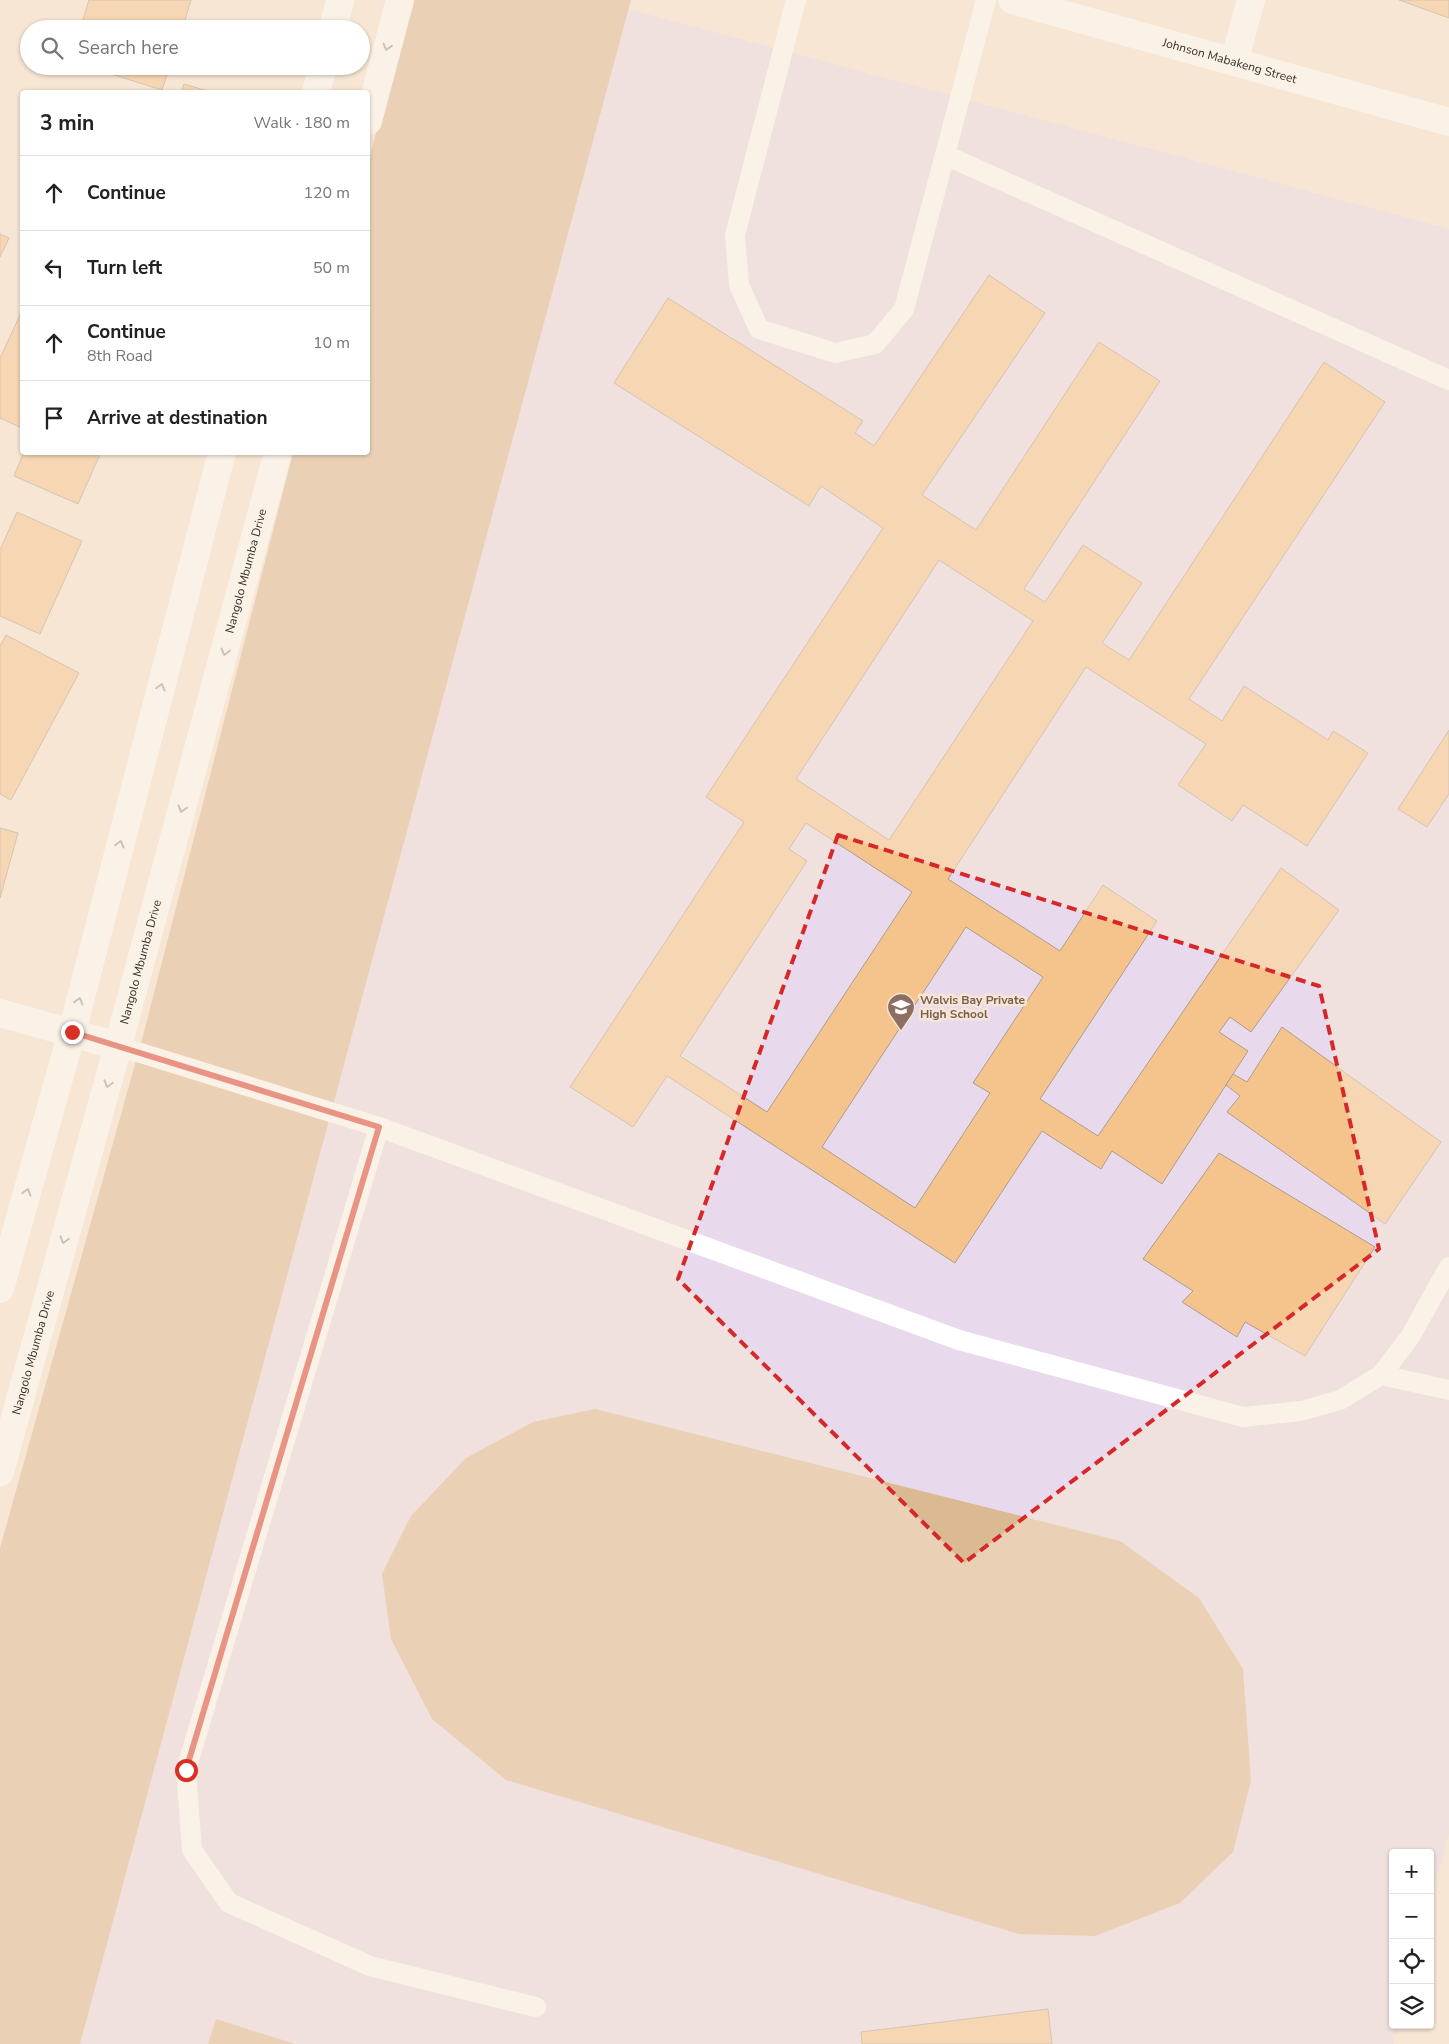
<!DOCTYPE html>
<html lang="en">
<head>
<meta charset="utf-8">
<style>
	body { margin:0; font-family:"Nunito Sans",sans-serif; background:#f2f2f2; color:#222 }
	.controls { position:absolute; right:15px; bottom:15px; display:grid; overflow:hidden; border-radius:5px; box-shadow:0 1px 4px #0004 }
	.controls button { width:45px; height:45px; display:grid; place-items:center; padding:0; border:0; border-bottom:1px solid #e0e0e0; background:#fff; color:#222; font:25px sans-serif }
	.stop { position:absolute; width:15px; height:15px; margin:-11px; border:4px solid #d93025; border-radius:50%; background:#fff }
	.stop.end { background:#d93025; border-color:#fff; box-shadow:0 1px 5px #0008 }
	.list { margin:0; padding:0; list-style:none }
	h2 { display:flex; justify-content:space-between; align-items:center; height:65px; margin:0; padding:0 20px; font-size:21px }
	h2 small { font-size:16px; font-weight:400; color:#767676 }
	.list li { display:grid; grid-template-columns:32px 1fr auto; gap:15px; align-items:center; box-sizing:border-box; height:75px; padding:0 20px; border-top:1px solid #e0e0e0 }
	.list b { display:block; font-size:19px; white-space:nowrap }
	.list p { margin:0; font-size:16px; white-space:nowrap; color:#767676 }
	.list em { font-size:16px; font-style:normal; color:#767676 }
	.icon { flex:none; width:28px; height:28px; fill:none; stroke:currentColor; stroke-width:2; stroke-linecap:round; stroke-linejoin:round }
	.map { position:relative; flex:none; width:1449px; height:2044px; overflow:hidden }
	.search { position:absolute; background:#fff; box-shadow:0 1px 4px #0004; left:20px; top:20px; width:350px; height:55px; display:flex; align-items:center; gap:12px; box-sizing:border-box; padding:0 18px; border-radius:28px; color:#767676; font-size:19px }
	.panel { position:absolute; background:#fff; box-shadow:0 1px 4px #0004; left:20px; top:90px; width:350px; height:365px; border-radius:5px }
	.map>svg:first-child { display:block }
</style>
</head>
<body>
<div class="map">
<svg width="1449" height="2044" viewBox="0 0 1449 2044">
	<rect width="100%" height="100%" fill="#f6e6d3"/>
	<!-- education -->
	<path fill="#e8d9ec" d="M628 9 1449 229V1833L1430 1904V1853H1393V2025H1398L1393 2044H80Z"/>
	<!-- green -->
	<g fill="#dbb993">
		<path d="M410 0H631L80 2044H0V1548L144 1032 293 453 368 452V164Z"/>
		<path d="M595 1409 1120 1541 1199 1598 1243 1669 1251 1781 1233 1852 1180 1903 1095 1936 1019 1934 506 1780 432 1719 391 1639 382 1574 411 1516 466 1458 533 1422Z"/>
		<path d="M216 2019 295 2044H208Z"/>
	</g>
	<!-- building -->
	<g fill="#f5c48c" stroke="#ad9d8c" fill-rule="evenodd">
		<path d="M89 0H191L182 29H80Z"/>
		<path d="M1399 0H1449V18Z"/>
		<path d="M86 66H170L162 90Z"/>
		<path d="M184 84 211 92H181Z"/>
		<path d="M0 234 9 238 0 257Z"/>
		<path d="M989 275 1045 313 922 495 976 530 1099 342 1160 381 1024 589 1045 602 1083 545 1142 583 1102 643 1129 660 1324 362 1385 402 1189 699 1222 721 1244 686 1328 740 1333 731 1368 753 1307 846 1243 805 1232 821 1178 785 1206 744 1086 667 948 879 1060 951 1103 885 1157 921 1040 1099 1098 1136 1281 868 1339 910 1251 1032 1230 1017 1219 1032 1248 1051 1162 1184 1112 1151 1101 1169 1042 1131 955 1263 667 1076 633 1127 570 1087 744 822 706 797 883 528 821 486 809 506 614 383 668 298 863 421 855 433 874 446ZM939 560 1033 621 889 840 796 779ZM806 823 912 892 767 1112 680 1056 807 861 789 849ZM966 927 1043 977 973 1083 990 1093 915 1208 822 1147Z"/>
		<path d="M20 315 22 316V428L0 418V358Z"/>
		<path d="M24 452H101L78 504 14 476Z"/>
		<path d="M17 512 82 541 40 634 0 616V550Z"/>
		<path d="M6 635 79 673 11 800 0 794V646Z"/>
		<path d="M1449 730V794L1427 827 1398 809Z"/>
		<path d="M0 828 18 833 0 898Z"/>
		<path d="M1282 1027 1441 1142 1385 1224 1227 1112 1240 1096 1226 1085 1233 1074 1247 1082Z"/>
		<path d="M1219 1153 1375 1247 1305 1356 1245 1322 1237 1337 1182 1302 1193 1291 1143 1259Z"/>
		<path d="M1048 2009 1052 2044H862L861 2032Z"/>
	</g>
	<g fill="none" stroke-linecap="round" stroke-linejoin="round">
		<!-- service -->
		<g stroke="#fff" stroke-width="20">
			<path d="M796 0 735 235 739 285 759 329 835 353 875 344 904 309 986 0"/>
			<path d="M945 155 1449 380"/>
			<path d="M118 1046 379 1127 959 1340 1243 1417 1301 1411 1340 1400 1381 1375 1410 1337 1449 1267"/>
			<path d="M379 1127 186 1770 192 1850 229 1903 370 1966 536 2007"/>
			<path d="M1381 1375 1449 1390"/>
		</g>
		<!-- minor -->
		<g stroke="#fff" stroke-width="28">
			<path id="s1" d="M1012 0 1449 122"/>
			<path d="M1234 62 1251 0"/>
			<path d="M0 1013 118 1046"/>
		</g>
		<!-- tertiary -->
		<g stroke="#fff" stroke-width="28">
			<path d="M333 29 340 0"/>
			<path d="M316 92 323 66"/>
			<path d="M368 121 400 0"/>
			<path d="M0 1289 72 1032 222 452"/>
			<path id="s2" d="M0 1472 118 1046 278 452"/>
		</g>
	</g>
	<!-- one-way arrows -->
	<defs><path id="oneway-chevron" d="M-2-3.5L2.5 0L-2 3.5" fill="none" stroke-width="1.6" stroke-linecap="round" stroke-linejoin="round" transform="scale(1.25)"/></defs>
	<g stroke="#9a9794">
		<use href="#oneway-chevron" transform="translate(387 47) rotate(105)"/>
		<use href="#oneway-chevron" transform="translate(225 652) rotate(105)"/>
		<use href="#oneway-chevron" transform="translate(161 687) rotate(-75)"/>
		<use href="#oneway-chevron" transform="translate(182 809) rotate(105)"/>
		<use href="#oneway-chevron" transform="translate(120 844) rotate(-75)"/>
		<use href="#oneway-chevron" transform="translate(79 1001) rotate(-75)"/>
		<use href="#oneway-chevron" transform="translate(108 1084) rotate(106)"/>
		<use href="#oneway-chevron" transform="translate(27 1192) rotate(-74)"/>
		<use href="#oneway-chevron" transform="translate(64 1240) rotate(106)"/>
	</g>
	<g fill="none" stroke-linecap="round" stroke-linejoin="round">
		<!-- route -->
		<path stroke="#d93025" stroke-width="6" d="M72 1032 379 1127 186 1770"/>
	</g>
	<!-- marked area -->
	<path d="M0 0H1449V2044H0ZM838 835 1319 986 1379 1249 964 1563 678 1279Z" fill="#f6e6d3" fill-opacity=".55" fill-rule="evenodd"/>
	<path fill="none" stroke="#d62828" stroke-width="4" stroke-dasharray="10 6" stroke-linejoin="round" d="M838 835 1319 986 1379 1249 964 1563 678 1279Z"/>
	<!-- icons -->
	<defs>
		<g id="school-pin" transform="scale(1.4375)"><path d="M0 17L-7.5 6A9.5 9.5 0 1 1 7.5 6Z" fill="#8d6e63" stroke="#f6e6d3"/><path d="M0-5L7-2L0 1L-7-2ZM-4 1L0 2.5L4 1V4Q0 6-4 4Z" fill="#fff"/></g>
	</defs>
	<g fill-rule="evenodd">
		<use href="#school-pin" x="901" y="1007"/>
	</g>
	<g text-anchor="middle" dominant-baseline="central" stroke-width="5" stroke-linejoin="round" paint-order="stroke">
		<!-- street labels -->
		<g font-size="12" fill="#362f28" stroke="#f6e6d3">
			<text stroke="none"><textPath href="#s1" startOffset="226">Johnson Mabakeng Street</textPath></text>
			<text stroke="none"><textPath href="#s2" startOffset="934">Nangolo Mbumba Drive</textPath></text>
			<text stroke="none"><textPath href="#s2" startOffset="529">Nangolo Mbumba Drive</textPath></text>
			<text stroke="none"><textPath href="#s2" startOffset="124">Nangolo Mbumba Drive</textPath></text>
		</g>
		<!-- education labels -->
		<g font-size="12" font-weight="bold" fill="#785e54" stroke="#f6e6d3" text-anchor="start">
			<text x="920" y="1000">Walvis Bay Private<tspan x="920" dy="14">High School</tspan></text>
		</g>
	</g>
</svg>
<div class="controls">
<button>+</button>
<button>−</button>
<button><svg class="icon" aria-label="locate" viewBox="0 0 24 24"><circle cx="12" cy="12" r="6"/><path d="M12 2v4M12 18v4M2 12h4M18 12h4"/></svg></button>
<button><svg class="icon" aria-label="layers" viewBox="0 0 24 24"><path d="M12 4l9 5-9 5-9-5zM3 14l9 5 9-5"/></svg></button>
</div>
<div class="stop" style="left:186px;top:1770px"></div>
<div class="stop end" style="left:72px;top:1032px"></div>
<div class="search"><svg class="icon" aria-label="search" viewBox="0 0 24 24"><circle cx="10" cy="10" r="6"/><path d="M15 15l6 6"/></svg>Search here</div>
<section class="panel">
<h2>3 min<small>Walk · 180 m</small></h2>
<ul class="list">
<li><svg class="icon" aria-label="ahead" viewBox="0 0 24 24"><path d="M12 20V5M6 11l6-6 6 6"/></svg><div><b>Continue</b></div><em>120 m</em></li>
<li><svg class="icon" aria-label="left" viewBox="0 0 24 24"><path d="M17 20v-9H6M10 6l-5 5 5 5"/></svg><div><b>Turn left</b></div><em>50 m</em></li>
<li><svg class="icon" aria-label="ahead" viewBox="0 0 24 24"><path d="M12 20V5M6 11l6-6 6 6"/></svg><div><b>Continue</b><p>8th Road</p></div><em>10 m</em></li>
<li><svg class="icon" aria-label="arrive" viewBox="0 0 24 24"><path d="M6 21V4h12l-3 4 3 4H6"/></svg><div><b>Arrive at destination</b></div></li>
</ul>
</section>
</div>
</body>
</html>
